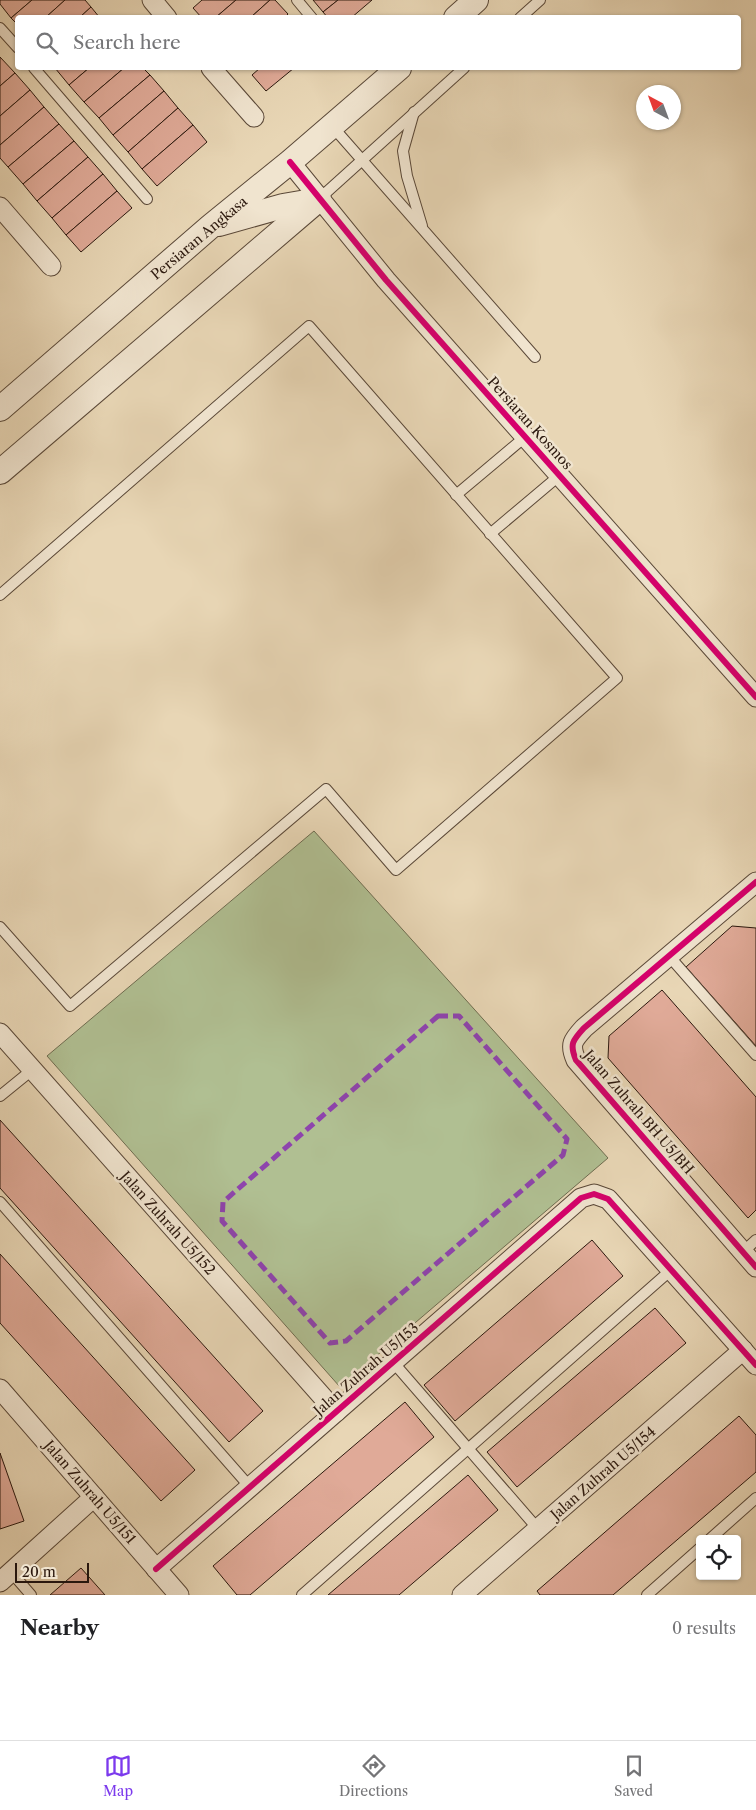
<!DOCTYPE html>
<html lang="en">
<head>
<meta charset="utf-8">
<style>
	body { margin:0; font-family:"Libre Caslon Text",serif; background:#f2f2f2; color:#202124 }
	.controls { position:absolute; right:15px; bottom:15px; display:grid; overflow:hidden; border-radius:5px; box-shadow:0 1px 4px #0004 }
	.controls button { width:45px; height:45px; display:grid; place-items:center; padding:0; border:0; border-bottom:1px solid #e0e0e0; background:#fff; color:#202124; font:25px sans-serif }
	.compass { position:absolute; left:636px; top:85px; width:45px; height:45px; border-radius:50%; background:#fff; box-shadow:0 1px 4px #0004; rotate:319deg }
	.scale { position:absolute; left:15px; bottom:12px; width:74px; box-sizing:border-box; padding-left:5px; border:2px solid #2b180e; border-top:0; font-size:14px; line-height:18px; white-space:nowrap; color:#2b180e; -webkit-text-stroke:4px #f0e4cf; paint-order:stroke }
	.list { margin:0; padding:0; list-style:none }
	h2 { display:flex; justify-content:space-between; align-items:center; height:65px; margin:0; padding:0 20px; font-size:21px }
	h2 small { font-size:16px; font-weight:400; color:#757577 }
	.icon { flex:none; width:28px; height:28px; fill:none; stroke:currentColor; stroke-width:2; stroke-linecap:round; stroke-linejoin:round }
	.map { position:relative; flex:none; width:756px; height:1595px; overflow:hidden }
	.search { position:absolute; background:#fff; box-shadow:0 1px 4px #0004; left:15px; right:15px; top:15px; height:55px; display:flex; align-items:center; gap:12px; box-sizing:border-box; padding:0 18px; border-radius:5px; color:#757577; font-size:19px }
	.sheet { height:145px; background:#fff }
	nav { display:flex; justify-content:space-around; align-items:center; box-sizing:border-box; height:70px; border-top:1px solid #e0e0e0; background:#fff; font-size:14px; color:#757577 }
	nav a { display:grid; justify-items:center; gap:2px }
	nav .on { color:#7c3aed }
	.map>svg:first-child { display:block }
</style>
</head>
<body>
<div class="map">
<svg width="756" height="1595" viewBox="0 0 756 1595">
	<rect width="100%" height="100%" fill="#e8d6b5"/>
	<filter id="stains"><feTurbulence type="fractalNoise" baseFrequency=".004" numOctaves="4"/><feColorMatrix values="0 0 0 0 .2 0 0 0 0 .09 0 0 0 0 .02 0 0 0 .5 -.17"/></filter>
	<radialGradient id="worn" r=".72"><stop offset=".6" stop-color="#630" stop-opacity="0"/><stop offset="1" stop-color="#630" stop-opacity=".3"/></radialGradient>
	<!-- green -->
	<path fill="#b0bf92" stroke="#6e6c50" d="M314 831 608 1158 340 1387 47 1056Z"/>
	<!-- building -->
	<g fill="#e0aa98" stroke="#2b180e">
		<path d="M0 0H32L11 18 0 4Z"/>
		<path d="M32 0H65L45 18H18V25L11 18Z"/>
		<path d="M65 0H85L91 7 79 18H45Z"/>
		<path d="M202 0H236L215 18H202L193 8Z"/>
		<path d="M236 0H270L250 18H215Z"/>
		<path d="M270 0H275L288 14 284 18H250Z"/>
		<path d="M313 0H338L323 12Z"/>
		<path d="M338 0H372L351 18H328L323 12Z"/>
		<path d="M91 7 100 18H79Z"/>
		<path d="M0 57 15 73 0 86Z"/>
		<path d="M55 68H89L69 85Z"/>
		<path d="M89 68H124L84 102 69 85Z"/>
		<path d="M124 68H143L150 75 99 118 84 102Z"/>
		<path d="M260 68H294L266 91 252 75Z"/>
		<path d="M15 73 30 90 0 116V86Z"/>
		<path d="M150 75 164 91 113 135 99 118Z"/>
		<path d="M30 90 44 107 0 145V116Z"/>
		<path d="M164 91 178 108 128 152 113 135Z"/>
		<path d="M44 107 59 124 8 167 0 158V145Z"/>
		<path d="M178 108 193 125 142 169 128 152Z"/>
		<path d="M59 124 74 141 23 184 8 167Z"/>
		<path d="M193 125 207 142 157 186 142 169Z"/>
		<path d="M74 141 88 157 37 201 23 184Z"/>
		<path d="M88 157 103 174 52 218 37 201Z"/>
		<path d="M103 174 117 191 66 235 52 218Z"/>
		<path d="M117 191 132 208 81 252 66 235Z"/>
		<path d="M732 926 756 928V1046L686 967Z"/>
		<path d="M662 990 756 1097V1210L748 1218 608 1058 609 1036Z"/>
		<path d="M0 1120 263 1411 229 1442 0 1188Z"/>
		<path d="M592 1240 623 1276 455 1421 424 1385Z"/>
		<path d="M0 1254 195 1470 161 1501 0 1323Z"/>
		<path d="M655 1308 686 1343 517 1487 487 1452Z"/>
		<path d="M405 1402 434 1437 250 1595H237L213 1566Z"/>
		<path d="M739 1416 756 1435V1472L613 1595H540L537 1591Z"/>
		<path d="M0 1453 24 1521 0 1529Z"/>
		<path d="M468 1475 498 1510 399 1595H328Z"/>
		<path d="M81 1568 105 1595H50Z"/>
	</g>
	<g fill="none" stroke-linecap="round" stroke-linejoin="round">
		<!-- service casing -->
		<g stroke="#5a4838" stroke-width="12">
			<g id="service">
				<path d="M297 0 312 18"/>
				<path d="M520 18 540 0"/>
				<path d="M0 28 18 48"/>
				<path d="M34 68 147 199"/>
				<path d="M414 112 403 151 407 176 422 226"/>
				<path d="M332 126 535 357"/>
				<path d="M319 199 464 68"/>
				<path d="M456 495 525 437"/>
				<path d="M490 534 560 475"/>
				<path d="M0 595 309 326 617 678 396 870 326 789 70 1006 0 927"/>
				<path d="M669 956 756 1055"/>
				<path d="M0 1096 32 1070"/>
				<path d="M0 1202 250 1487"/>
				<path d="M743 1252 756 1240"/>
				<path d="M393 1362 538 1529"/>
				<path d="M710 1539 756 1498"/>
				<path d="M11 1572 31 1595"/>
				<path d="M302 1595 671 1270"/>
				<path d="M647 1595 700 1548"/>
			</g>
		</g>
		<!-- minor casing -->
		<g stroke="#5a4838" stroke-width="21">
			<g id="minor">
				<path d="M152 0 167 18"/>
				<path d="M211 68 254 117"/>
				<path d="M290 162 386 280 756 697"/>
				<path d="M0 207 51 266"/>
				<path d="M756 882 584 1028C573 1040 569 1044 576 1060L756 1267"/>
				<path d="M0 1033 336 1412"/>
				<path d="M0 1389 179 1595"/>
				<path d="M156 1569 581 1198 594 1194 608 1199 756 1365"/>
				<path d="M0 1582 94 1497"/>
				<path d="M462 1595 743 1350"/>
			</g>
		</g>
		<!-- tertiary casing -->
		<g stroke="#5a4838" stroke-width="26">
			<g id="tertiary">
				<path d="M456 18 476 0"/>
				<path d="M219 224 283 206 318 200"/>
				<path d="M0 409 211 226 290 162 399 68"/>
				<path d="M0 472 319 199"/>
			</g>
		</g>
		<!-- service -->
		<use href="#service" stroke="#f0e4cf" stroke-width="10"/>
		<!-- minor -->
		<use href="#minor" stroke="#f0e4cf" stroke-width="19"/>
		<!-- tertiary -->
		<use href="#tertiary" stroke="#f0e4cf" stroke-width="24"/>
		<!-- quiet -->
		<path stroke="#8e44ad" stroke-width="5" stroke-dasharray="10 5" stroke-linecap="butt" d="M438 1016H459L567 1139 563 1155 346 1341 330 1343 222 1221 223 1202Z"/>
		<!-- cycleway casing -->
		<g stroke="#f0e4cf" stroke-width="9">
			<g id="cycleway">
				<path d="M290 162 386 280 756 697"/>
				<path d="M756 882 584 1028C573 1040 569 1044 576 1060L756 1267"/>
				<path d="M156 1569 581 1198 594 1194 608 1199 756 1365"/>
			</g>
		</g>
		<!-- cycleway -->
		<use href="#cycleway" stroke="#d6006c" stroke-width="6"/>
	</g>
	<g text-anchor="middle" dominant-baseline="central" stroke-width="5" stroke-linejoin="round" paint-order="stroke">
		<!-- street labels -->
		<g font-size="14" fill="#2b180e" stroke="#f0e4cf">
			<text transform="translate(199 238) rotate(-40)">Persiaran Angkasa</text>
			<text transform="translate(530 423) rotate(48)">Persiaran Kosmos</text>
			<text transform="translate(639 1112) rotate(49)">Jalan Zuhrah BH U5/BH</text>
			<text transform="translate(168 1223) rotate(48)">Jalan Zuhrah U5/152</text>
			<text transform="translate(366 1369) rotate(-41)">Jalan Zuhrah U5/153</text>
			<text transform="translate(603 1473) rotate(-41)">Jalan Zuhrah U5/154</text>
			<text transform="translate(90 1492) rotate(49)">Jalan Zuhrah U5/151</text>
		</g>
	</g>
	<rect width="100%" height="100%" filter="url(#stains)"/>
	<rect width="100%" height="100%" fill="url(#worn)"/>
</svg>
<div class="controls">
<button><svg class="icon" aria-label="locate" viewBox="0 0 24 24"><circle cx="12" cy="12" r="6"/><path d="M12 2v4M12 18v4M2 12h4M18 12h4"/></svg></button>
</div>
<svg class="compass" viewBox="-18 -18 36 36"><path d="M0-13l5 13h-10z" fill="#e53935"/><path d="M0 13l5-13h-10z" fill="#757577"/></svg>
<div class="scale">20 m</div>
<div class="search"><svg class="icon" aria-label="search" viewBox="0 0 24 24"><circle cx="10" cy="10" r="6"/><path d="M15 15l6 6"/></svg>Search here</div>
</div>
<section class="sheet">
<h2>Nearby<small>0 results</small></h2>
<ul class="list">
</ul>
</section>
<nav>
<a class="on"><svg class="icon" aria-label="map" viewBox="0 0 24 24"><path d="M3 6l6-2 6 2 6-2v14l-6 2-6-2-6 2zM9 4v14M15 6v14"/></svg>Map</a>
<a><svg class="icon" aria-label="directions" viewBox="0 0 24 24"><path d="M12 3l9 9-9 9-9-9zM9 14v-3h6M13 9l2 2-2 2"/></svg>Directions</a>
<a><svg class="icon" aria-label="saved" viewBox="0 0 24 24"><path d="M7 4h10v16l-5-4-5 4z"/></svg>Saved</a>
</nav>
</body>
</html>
